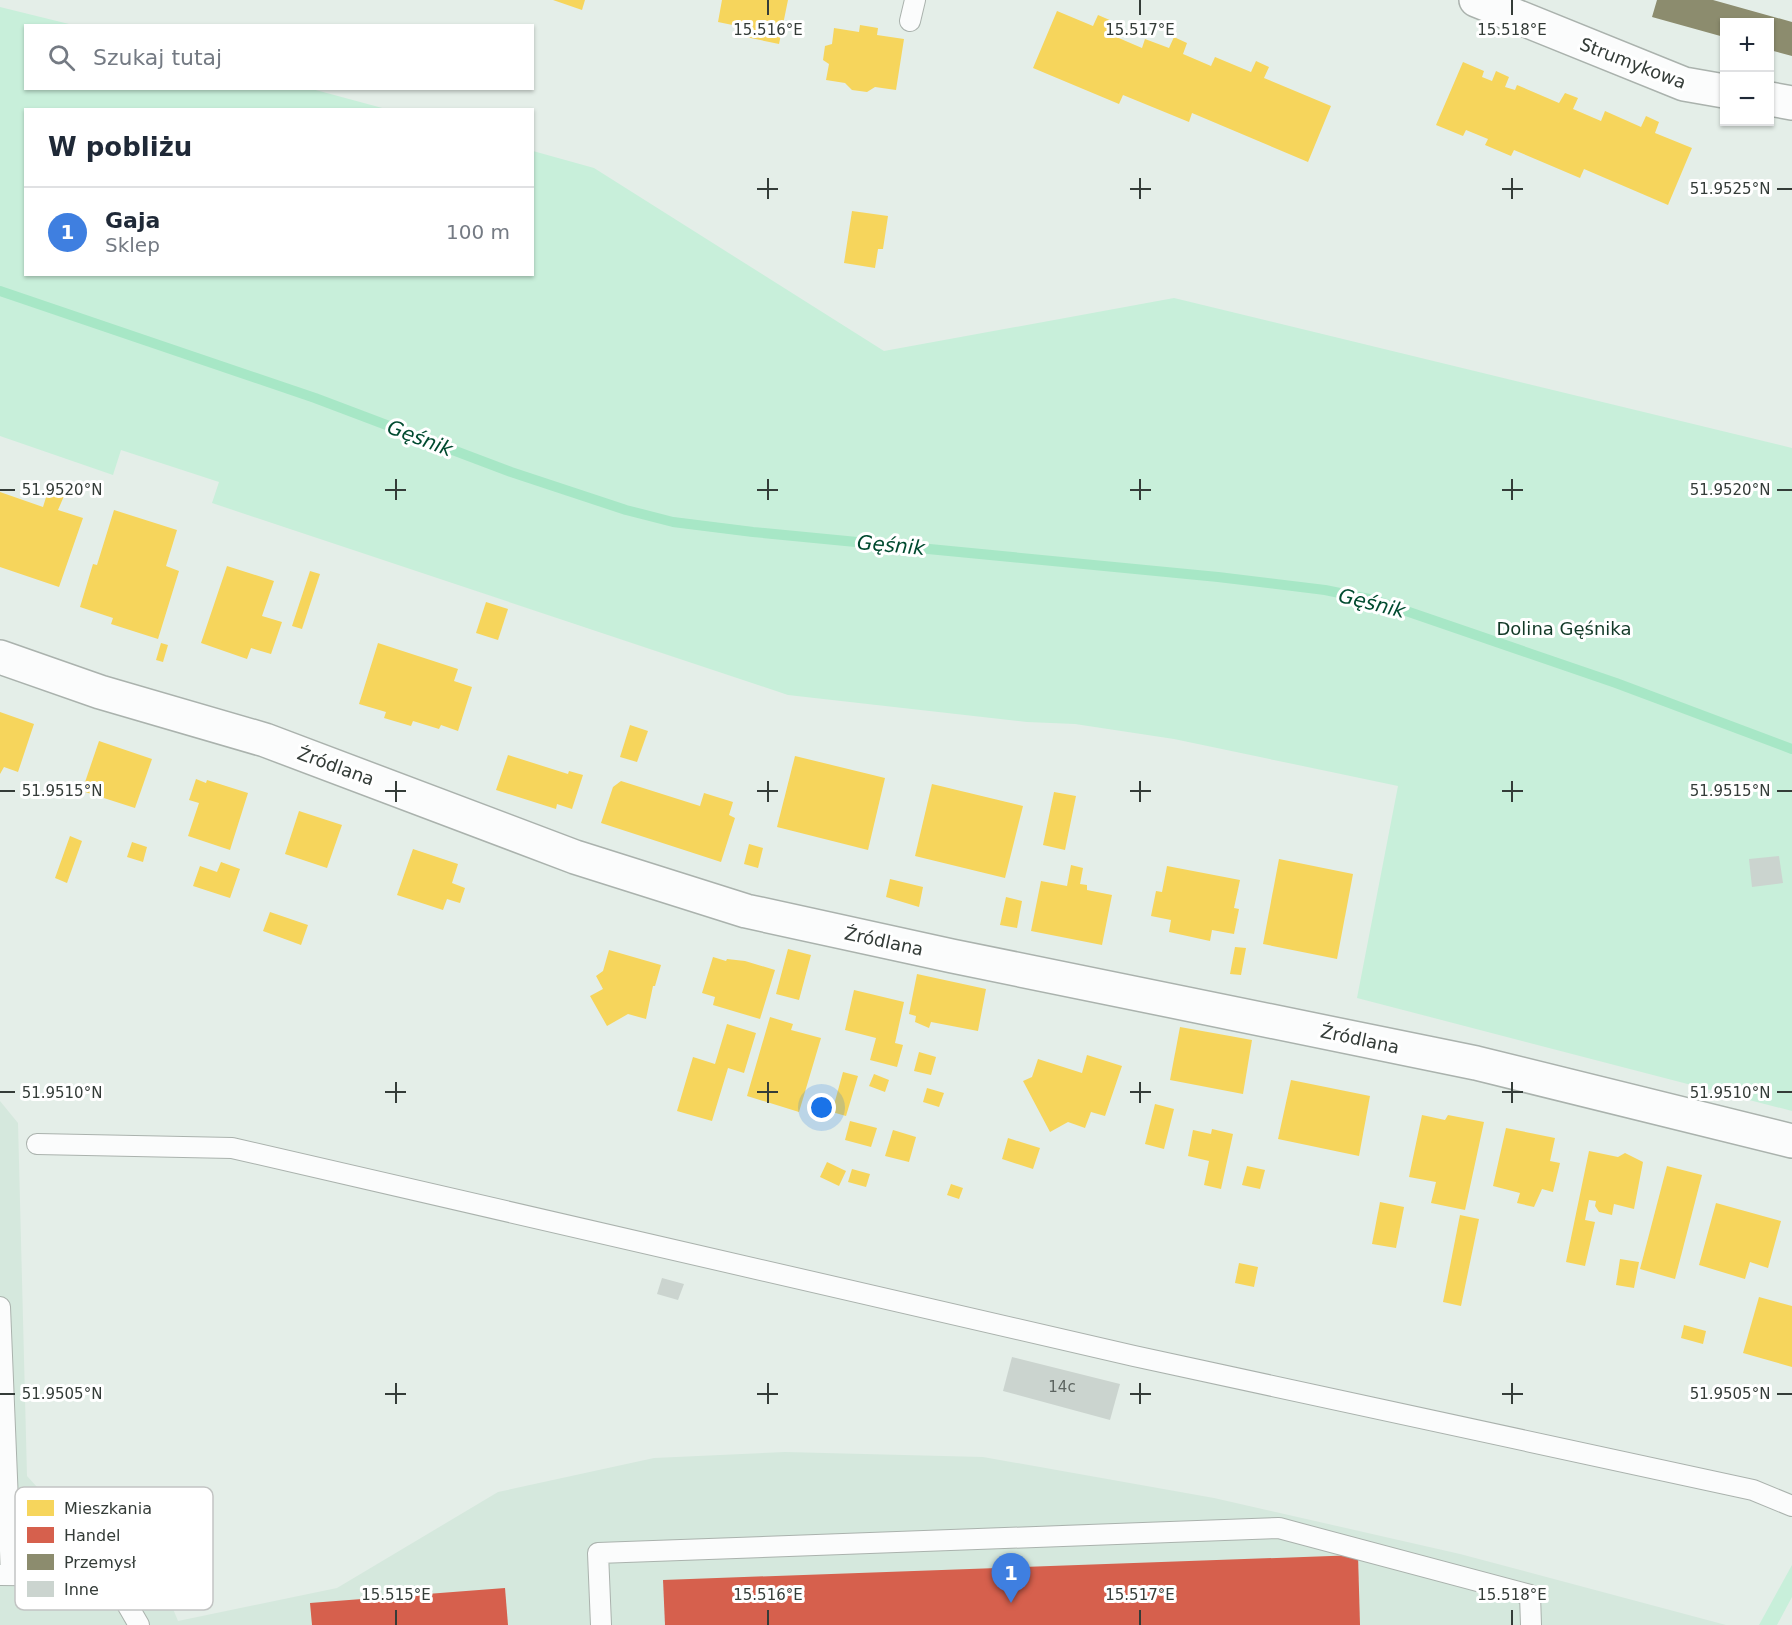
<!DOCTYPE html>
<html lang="pl">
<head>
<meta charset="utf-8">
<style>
	body { margin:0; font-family:"DejaVu Sans",sans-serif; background:#f2f2f3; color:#1f2937 }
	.controls { position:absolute; right:18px; top:18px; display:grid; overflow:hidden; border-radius:0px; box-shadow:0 2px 4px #0004 }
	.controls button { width:54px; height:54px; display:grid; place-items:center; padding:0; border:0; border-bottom:2px solid #e0e1e3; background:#fff; color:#1f2937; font:30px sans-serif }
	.you { position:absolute; left:822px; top:1108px; width:21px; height:21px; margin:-15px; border:4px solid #fff; border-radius:50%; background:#1a73e8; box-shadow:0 0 0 9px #1a73e833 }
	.badge { display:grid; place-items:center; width:39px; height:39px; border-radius:50%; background:#2563eb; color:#fff; font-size:20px; font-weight:700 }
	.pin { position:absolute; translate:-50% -50px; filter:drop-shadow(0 2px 3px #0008) }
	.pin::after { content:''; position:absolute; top:32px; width:21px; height:18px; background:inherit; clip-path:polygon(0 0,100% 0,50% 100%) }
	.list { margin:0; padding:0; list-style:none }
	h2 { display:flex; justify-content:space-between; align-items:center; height:78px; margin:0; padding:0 24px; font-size:26px }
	h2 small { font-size:20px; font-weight:400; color:#747a83 }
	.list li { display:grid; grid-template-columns:39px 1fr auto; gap:18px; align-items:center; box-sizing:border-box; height:90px; padding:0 24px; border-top:2px solid #e0e1e3 }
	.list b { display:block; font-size:22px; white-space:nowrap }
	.list p { margin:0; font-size:20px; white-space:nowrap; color:#747a83 }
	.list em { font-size:20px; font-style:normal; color:#747a83 }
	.icon { flex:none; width:33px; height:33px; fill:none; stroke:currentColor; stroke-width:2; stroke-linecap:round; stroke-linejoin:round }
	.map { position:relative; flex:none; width:1792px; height:1625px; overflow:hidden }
	.search { position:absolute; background:#fff; box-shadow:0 2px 4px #0004; left:24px; top:24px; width:510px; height:66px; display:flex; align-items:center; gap:15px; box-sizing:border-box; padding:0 21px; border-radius:0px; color:#747a83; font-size:22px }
	.panel { position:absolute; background:#fff; box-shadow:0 2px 4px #0004; left:24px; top:108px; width:510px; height:168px; border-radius:0px }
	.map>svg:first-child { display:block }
</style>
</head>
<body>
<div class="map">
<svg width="1792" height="1625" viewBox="0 0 1792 1625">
	<rect width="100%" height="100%" fill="#e4eee8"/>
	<!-- built -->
	<path fill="#d5e8dd" d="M0 1101 18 1123 27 1476 97 1553 171 1604 178 1621 337 1588 498 1492 654 1458 785 1452 983 1457 1214 1498 1460 1554 1726 1625H0Z"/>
	<!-- green -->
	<g fill="#c8efda">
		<path d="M0 7 73 25 26 26V88L312 89 386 109 26 110V274H532L533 151 594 168 884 351 1174 298 1792 448V1111L1357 998 1398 786 1174 739 1075 724 1027 722 788 695 212 503 219 482 121 450 113 475 0 436Z"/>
		<path d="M1792 1565V1597L1777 1625H1759Z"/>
	</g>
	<!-- homes -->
	<g fill="#f6d55c">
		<path d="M553 0H585L582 10Z"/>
		<path d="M722 0H788L779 44 746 37 747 28 718 22Z"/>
		<path d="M1057 11 1093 26 1098 15 1112 21 1107 33 1142 48 1145 39 1169 48 1174 37 1187 43 1183 54 1211 66 1215 57 1251 72 1256 61 1269 67 1264 78 1331 106 1308 162 1192 113 1189 122 1123 95 1119 104 1033 68Z"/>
		<path d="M860 25 878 28 877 35 904 39 896 90 875 87 867 92 852 90 845 83 826 80 829 64 823 60 825 46 832 44 834 28 859 32Z"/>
		<path d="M1463 62 1484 71 1482 77 1492 81 1496 71 1509 77 1505 87 1515 90 1517 85 1559 103 1565 93 1578 98 1573 109 1601 121 1605 111 1641 127 1646 116 1659 122 1655 133 1692 148 1668 205 1584 169 1580 178 1514 150 1511 156 1485 145 1488 139 1466 130 1463 136 1436 125Z"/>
		<path d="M852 211 888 216 883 249H878L875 268 844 263Z"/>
		<path d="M48 491 64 496 58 510 83 518 59 587 0 567V492L43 507Z"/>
		<path d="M114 510 177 530 166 566 179 571 158 639 111 624 113 618 80 607 93 564 97 565Z"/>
		<path d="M227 566 274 581 262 616 282 622 271 654 251 648 247 659 201 643Z"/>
		<path d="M310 571 320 574 302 629 292 626Z"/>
		<path d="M486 602 508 609 498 640 476 633Z"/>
		<path d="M161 643 168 645 163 662 156 660Z"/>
		<path d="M378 643 458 669 454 681 472 687 458 731 441 725 439 729 413 721 411 726 384 718 386 712 359 704Z"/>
		<path d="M0 712 34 724 18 772 4 767 0 774Z"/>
		<path d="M630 725 648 731 637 762 620 757Z"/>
		<path d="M99 741 152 759 135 808 82 791Z"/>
		<path d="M508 755 568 774 569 771 583 775 572 809 557 804 556 809 496 790Z"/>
		<path d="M795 756 885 778 868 850 777 827Z"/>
		<path d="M196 779 206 783 207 780 248 793 230 850 188 836 199 803 189 800Z"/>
		<path d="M621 781 700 806 704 793 733 802 729 815 735 818 721 862 601 823 613 787Z"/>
		<path d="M932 784 1023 806 1005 878 915 856Z"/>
		<path d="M1054 792 1076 796 1065 850 1043 845Z"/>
		<path d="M299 811 342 825 327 868 285 854Z"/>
		<path d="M70 836 82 841 67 883 55 878Z"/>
		<path d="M132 842 147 847 143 862 127 857Z"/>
		<path d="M749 844 763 848 758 868 744 864Z"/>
		<path d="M413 849 458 864 452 883 465 888 460 903 447 899 443 910 397 895Z"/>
		<path d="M1279 859 1353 874 1337 959 1263 944Z"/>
		<path d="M221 862 240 869 230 898 193 886 200 866 217 872Z"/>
		<path d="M1071 865 1083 868 1080 884 1087 885V890L1112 895 1102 945 1031 931 1041 881 1067 886Z"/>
		<path d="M1167 866 1240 880 1234 908 1239 909 1234 934 1212 930 1210 941 1169 932 1171 920 1151 916 1156 891 1162 892Z"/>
		<path d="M890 879 923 887 919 907 886 897Z"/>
		<path d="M1006 897 1022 901 1017 928 1000 925Z"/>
		<path d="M270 912 308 925 301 945 263 931Z"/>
		<path d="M1235 947 1246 948 1241 975 1230 974Z"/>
		<path d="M788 949 811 955 799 1000 776 994Z"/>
		<path d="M609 950 661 965 655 986H653L646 1019 628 1014 607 1026 590 996 603 989 596 976 603 971Z"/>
		<path d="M713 957 726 961 727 959 745 961 775 970 760 1019 713 1005 715 997 702 993Z"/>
		<path d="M917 974 986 989 978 1031 931 1022 929 1028 915 1022 916 1016 909 1014Z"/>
		<path d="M854 990 904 1002 895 1043 903 1045 897 1067 870 1060 876 1038 845 1030Z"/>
		<path d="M770 1017 793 1024 791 1030 821 1038 799 1112 747 1096Z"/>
		<path d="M727 1024 756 1033 744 1073 728 1068 712 1121 677 1111 693 1057 715 1064Z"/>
		<path d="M1180 1027 1252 1040 1243 1094 1170 1080Z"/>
		<path d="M919 1052 936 1057 931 1075 914 1071Z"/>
		<path d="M1087 1055 1122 1066 1105 1116 1091 1112 1085 1128 1068 1122 1050 1132 1023 1081 1032 1077 1038 1059 1082 1073Z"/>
		<path d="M843 1072 858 1076 846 1116 832 1112Z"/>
		<path d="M874 1074 889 1080 885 1092 869 1086Z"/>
		<path d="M1291 1080 1370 1096 1359 1156 1278 1139Z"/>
		<path d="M927 1088 944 1093 939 1107 923 1102Z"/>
		<path d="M1155 1104 1174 1109 1164 1149 1145 1144Z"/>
		<path d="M1422 1115 1445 1120 1448 1115 1484 1122 1465 1210 1431 1203 1436 1182 1409 1177Z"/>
		<path d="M850 1121 877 1128 871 1147 845 1140Z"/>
		<path d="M1506 1128 1555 1138 1550 1161 1560 1163 1553 1192 1542 1189 1534 1207 1517 1203 1520 1193 1493 1186Z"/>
		<path d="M1212 1129 1233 1134 1221 1189 1204 1185 1209 1161 1188 1156 1193 1130 1211 1134Z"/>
		<path d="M893 1130 916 1137 909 1162 885 1156Z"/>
		<path d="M1008 1138 1040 1148 1033 1169 1002 1159Z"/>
		<path d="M1589 1151 1618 1157 1625 1153 1643 1162 1634 1209 1614 1204 1612 1215 1599 1212 1595 1206 1596 1201 1589 1200 1585 1220 1595 1222 1585 1266 1566 1262Z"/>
		<path d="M827 1162 846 1171 839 1186 820 1177Z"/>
		<path d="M1247 1166 1265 1170 1260 1189 1242 1185Z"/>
		<path d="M1667 1166 1702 1175 1675 1279 1640 1269Z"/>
		<path d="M852 1169 870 1174 866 1187 848 1182Z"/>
		<path d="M951 1184 963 1188 959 1199 947 1195Z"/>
		<path d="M1380 1202 1404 1207 1396 1248 1372 1244Z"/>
		<path d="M1716 1203 1781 1221 1768 1268 1750 1262 1745 1279 1699 1265Z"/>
		<path d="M1460 1215 1479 1219 1461 1306 1443 1302Z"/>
		<path d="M1620 1259 1639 1262 1634 1288 1616 1285Z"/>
		<path d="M1239 1263 1258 1267 1254 1287 1235 1283Z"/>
		<path d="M1759 1297 1792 1306V1367L1743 1353Z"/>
		<path d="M1684 1325 1706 1331 1703 1344 1681 1338Z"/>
	</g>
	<!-- shops -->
	<g fill="#d6604d">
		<path d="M1358 1555 1360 1625H665L663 1580Z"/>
		<path d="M505 1588 508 1625H312L310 1603Z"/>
	</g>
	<!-- industry -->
	<path fill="#8c8c6e" d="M1657 0H1713L1792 22V56L1770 50V22H1724V37L1652 17Z"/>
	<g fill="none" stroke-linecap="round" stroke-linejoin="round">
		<!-- stream -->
		<path stroke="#a7e7c6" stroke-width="10" d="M0 291 315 398 511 472 626 510 673 522 753 532 1218 577 1325 590 1374 600 1616 683 1792 749"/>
	</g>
	<!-- building -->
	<g fill="#cbd4cf">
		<path d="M1779 856 1783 883 1752 887 1749 859Z"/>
		<path d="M662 1278 684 1284 678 1300 657 1294Z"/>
		<path d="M1012 1357 1120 1384 1110 1420 1003 1391Z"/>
	</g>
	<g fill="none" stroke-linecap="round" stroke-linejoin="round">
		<!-- service casing -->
		<g stroke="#aab2ad" stroke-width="22">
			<g id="service">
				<path d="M910 21 915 0"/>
				<path d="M37 1144 232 1148 1134 1356 1753 1490 1792 1506"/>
				<path d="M0 1307 11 1575"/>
				<path d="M0 1575 97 1576 121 1594 139 1625"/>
				<path d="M601 1625 598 1553 1279 1528 1530 1595 1531 1625"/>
			</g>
		</g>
		<!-- minor casing -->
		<g stroke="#aab2ad" stroke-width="36">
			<g id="minor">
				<path d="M1476 0 1684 84 1724 91"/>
				<path d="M1770 99 1792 103"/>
				<path d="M0 657 100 692 265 740 575 857 746 911 952 956 1476 1063 1792 1141"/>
			</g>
		</g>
		<!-- service -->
		<use href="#service" stroke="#fbfcfc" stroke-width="20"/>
		<!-- minor -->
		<use href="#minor" stroke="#fbfcfc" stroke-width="33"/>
	</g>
	<!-- ticks -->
	<path fill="none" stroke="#343c38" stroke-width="2" d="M768 0V15M1140 0V15M1512 0V15M768 178V199M1140 178V199M1512 178V199M757 189H778M1130 189H1151M1502 189H1523M1777 189H1792M396 479V500M768 479V500M1140 479V500M1512 479V500M0 490H15M385 490H406M757 490H778M1130 490H1151M1502 490H1523M1777 490H1792M396 781V802M768 781V802M1140 781V802M1512 781V802M0 791H15M385 791H406M757 791H778M1130 791H1151M1502 791H1523M1777 791H1792M396 1082V1103M768 1082V1103M1140 1082V1103M1512 1082V1103M0 1092H15M385 1092H406M757 1092H778M1130 1092H1151M1502 1092H1523M1777 1092H1792M396 1383V1404M768 1383V1404M1140 1383V1404M1512 1383V1404M0 1394H15M385 1394H406M757 1394H778M1130 1394H1151M1502 1394H1523M1777 1394H1792M396 1610V1625M768 1610V1625M1140 1610V1625M1512 1610V1625"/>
	<g text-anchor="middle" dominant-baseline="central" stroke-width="6" stroke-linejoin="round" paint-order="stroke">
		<!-- number labels -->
		<g font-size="15" fill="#5c6460">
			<text x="1062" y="1387">14c</text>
		</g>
		<!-- street labels -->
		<g font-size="18" fill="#343c38" stroke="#fff">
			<text transform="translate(1633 63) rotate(21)">Strumykowa</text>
			<text transform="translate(336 766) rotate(20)">Źródlana</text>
			<text transform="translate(884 941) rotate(12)">Źródlana</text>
			<text transform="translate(1360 1039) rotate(12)">Źródlana</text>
		</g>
		<!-- park labels -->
		<g font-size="18" fill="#123927" stroke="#fff">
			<text x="1564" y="628">Dolina Gęśnika</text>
		</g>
		<!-- water labels -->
		<g font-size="20" font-style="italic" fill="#004a2f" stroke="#fff">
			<text transform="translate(420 438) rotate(21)">Gęśnik</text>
			<text transform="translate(891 545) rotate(5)">Gęśnik</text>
			<text transform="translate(1372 603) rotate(14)">Gęśnik</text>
		</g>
	</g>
	<!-- legend -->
	<rect x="15" y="1487" width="198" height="123" rx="9" fill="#fff" stroke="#c2c4c3" stroke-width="1.5"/>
	<rect x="27" y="1500" width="27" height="16" fill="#f6d55c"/>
	<rect x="27" y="1527" width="27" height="16" fill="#d6604d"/>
	<rect x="27" y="1554" width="27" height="16" fill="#8c8c6e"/>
	<rect x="27" y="1581" width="27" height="16" fill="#cbd4cf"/>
	<g font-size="16" fill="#343c38">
		<text x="64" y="1514">Mieszkania</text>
		<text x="64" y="1541">Handel</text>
		<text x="64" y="1568">Przemysł</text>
		<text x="64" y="1595">Inne</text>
	</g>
	<g font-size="15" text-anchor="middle" fill="#343c38" stroke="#fff" stroke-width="6" stroke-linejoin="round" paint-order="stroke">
		<text x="768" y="35">15.516°E</text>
		<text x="1140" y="35">15.517°E</text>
		<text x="1512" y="35">15.518°E</text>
		<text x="1730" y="194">51.9525°N</text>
		<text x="62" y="495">51.9520°N</text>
		<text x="1730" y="495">51.9520°N</text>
		<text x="62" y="796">51.9515°N</text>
		<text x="1730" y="796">51.9515°N</text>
		<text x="62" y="1098">51.9510°N</text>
		<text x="1730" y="1098">51.9510°N</text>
		<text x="62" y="1399">51.9505°N</text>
		<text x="1730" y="1399">51.9505°N</text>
		<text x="396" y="1600">15.515°E</text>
		<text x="768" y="1600">15.516°E</text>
		<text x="1140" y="1600">15.517°E</text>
		<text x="1512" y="1600">15.518°E</text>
	</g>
</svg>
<div class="controls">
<button>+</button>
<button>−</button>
</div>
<div class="you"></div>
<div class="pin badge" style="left:1011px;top:1603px;background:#3f7fe0">1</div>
<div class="search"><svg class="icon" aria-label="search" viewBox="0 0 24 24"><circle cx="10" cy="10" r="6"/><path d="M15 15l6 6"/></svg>Szukaj tutaj</div>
<section class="panel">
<h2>W pobliżu<small></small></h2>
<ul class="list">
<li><span class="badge" style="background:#3f7fe0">1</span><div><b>Gaja</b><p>Sklep</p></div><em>100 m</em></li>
</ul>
</section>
</div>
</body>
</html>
